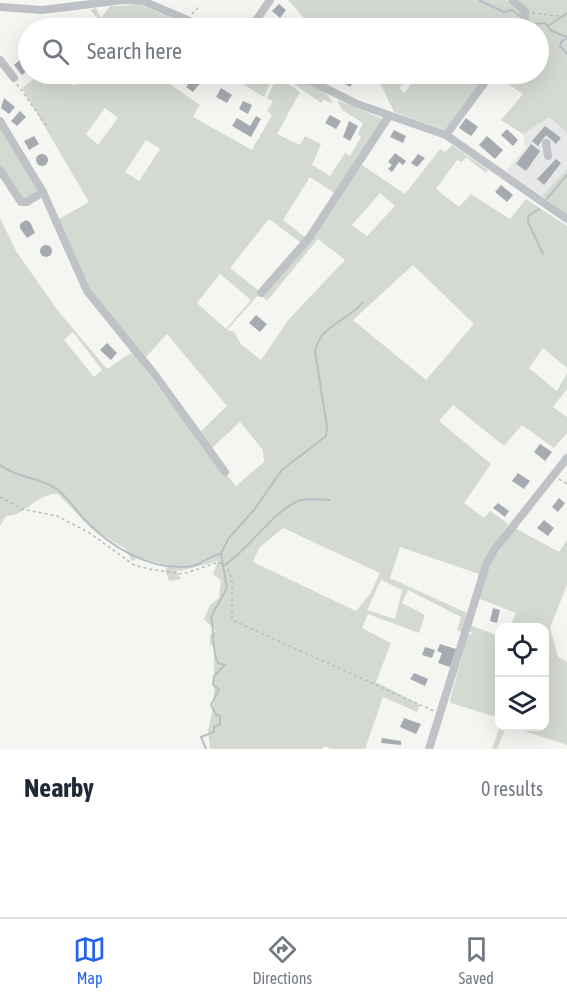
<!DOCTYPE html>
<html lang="en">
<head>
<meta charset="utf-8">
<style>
	body { margin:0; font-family:"Asap Condensed",sans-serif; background:#f6f6f7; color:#1f2937 }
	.controls { position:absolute; right:18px; bottom:18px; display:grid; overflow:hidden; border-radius:12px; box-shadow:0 6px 24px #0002 }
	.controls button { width:54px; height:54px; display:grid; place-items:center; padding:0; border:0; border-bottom:2px solid #e0e1e3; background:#fff; color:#1f2937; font:30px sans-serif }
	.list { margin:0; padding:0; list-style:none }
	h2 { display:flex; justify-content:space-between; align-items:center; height:78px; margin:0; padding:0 24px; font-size:26px }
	h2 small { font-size:20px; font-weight:400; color:#747a83 }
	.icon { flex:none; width:33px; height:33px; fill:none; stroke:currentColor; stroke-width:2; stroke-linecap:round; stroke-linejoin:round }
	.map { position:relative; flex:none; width:567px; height:749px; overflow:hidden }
	.search { position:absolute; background:#fff; box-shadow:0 6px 24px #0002; left:18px; right:18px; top:18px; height:66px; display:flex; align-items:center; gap:15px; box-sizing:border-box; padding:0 21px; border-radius:33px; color:#747a83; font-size:22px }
	.sheet { height:168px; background:#fff }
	nav { display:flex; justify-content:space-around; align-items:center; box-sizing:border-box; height:84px; border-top:2px solid #e0e1e3; background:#fff; font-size:16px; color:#747a83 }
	nav a { display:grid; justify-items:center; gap:3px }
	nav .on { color:#2563eb }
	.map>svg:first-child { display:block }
</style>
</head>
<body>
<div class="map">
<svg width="567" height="749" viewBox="0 0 567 749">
	<rect width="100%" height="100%" fill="#f5f5f2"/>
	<!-- built -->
	<path fill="#e6e7e6" d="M549 117 567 133V169L542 196 506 171 525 148 523 134Z"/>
	<!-- green -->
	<g fill="#d4dad2" fill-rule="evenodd">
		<path d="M288 0H506L523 14 517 28H322L314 20 310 25Z"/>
		<path d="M515 0H567V133L549 117 523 134 501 120 523 94 493 74H538V28H522L528 16Z"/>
		<path d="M140 5 195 28H132L133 24 129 20 120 28H104L91 10 96 8 101 18 110 6Z"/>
		<path d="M40 74H65L74 86 83 77 81 74H168L171 76 167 82 200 105 193 117 252 150 272 115 267 111 273 101 267 98 277 76 300 92 277 134 300 145 305 136 321 144 312 165 330 176 345 153 350 156 361 137 358 134 363 123 342 110 337 100 383 119 336 194 310 177 283 220 306 238 301 243 269 219 230 268 259 291V294L227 330 234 332 241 344 261 360 289 319 345 260 318 239 267 301 262 296 324 221 362 165 405 194 440 149 445 152 452 145 488 170 486 173 466 157 462 162 457 160 436 189 459 207 471 194 510 219 526 199 567 226V368L543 348 529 368 557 391 567 373V389L553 407 567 417V433L554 448 522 425 504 446 453 405 439 421 491 464 464 503 484 518 490 511 508 524 479 574 400 547 390 578 467 613 462 632 457 630 461 617 408 590 402 603 425 615 419 633 368 614 362 628 391 643 376 682 420 705 417 712 383 697 365 749H332L324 746 322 749H210L208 731 214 703V645H210V635L216 631 204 619 210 605 219 598 221 580 213 574 218 561 181 571 176 570 181 579 169 581 165 570 169 565 138 558 132 561 126 549 91 528 58 494C36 493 28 515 6 516L0 526V218L16 251 58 311 107 369 131 353 135 356 204 448 236 486 264 462 263 450 240 422 211 449 91 290 59 219 89 202 22 88ZM105 108 118 118 98 145 86 134ZM146 140 160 149 139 181 125 172ZM380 193 395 206 367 236 352 225ZM413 265 474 324 426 380 353 320ZM220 274 251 300 226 329 197 303ZM73 332 102 370 94 377 64 340ZM167 334 227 406 201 431 146 357ZM283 528 380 573 370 594 356 611 253 562 259 548ZM381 580 402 590 395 619 367 610Z"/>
		<path d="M229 74H274L264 97 228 75Z"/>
		<path d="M280 74H287L325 91 333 103 323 100 321 103Z"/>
		<path d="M370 74H412L399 88 405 93 417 74H489L445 130 394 112 379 81Z"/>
		<path d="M0 127 38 190 22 201 0 165Z"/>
		<path d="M567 169V215L542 196Z"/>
		<path d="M515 528 559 552 567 540V585L550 628 558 657 567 662V745L511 727 505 730 497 749H492L500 726H544V628L510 627 516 613 478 598 492 561Z"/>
		<path d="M470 625 499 636V718L451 703 450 700 468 636 472 633 469 630Z"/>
	</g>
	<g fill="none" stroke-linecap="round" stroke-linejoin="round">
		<!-- stream -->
		<g stroke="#b7bfc4" stroke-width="2">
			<path d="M479 0 504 12 512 10 523 18"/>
			<path d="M528 20 534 24 545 23 550 30 567 37"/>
			<path d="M548 26 567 13"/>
			<path d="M567 38 561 42 560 46 567 54"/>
			<path d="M546 200 567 175"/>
			<path d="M539 209 528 216V222L543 254"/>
			<path d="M0 465C16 478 44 478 58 490 69 499 77 512 86 521 111 547 147 568 183 567 203 567 209 554 221 554L227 588 211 617C215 633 211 649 218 663L225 665 214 676 213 685 219 689 211 705 216 715 220 716V724L214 727V732L201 737 206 749"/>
			<path d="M221 554 228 539 254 510 282 470 326 436 327 427 315 351C321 324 347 322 363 302"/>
			<path d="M223 566C248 551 275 508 301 500 310 498 321 500 330 500"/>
		</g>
	</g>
	<!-- building -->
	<g fill="#a5abb1">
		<path d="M279 4 286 10 280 18 272 11Z"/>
		<path d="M21 59 28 70 22 75 14 65Z"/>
		<path d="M347 74 355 79 350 87 342 82Z"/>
		<path d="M194 77 201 82 193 92 186 87Z"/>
		<path d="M221 88 232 95 227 103 216 97Z"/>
		<path d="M4 98 15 107 9 114 1 108Z"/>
		<path d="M243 101 252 105 248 114 239 109Z"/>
		<path d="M20 111 26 117 17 126 11 121Z"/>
		<path d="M330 115 341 121 336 129 325 123Z"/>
		<path d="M256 116 261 119 251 137 232 126 237 118 250 126Z"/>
		<path d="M466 118 478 127 471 136 459 128Z"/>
		<path d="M349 121 358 126 350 141 343 137Z"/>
		<path d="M545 126 561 138 556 144 546 135 538 146 532 141Z"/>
		<path d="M507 129 518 140 513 146 501 135Z"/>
		<path d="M394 130 406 136 403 143 390 137Z"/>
		<path d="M34 136 39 144 29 150 24 141Z"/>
		<path d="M487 136 503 150 495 159 479 145Z"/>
		<path d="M531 144 540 151 526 171 516 164Z"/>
		<path d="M395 153 406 161 403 165 399 162 392 172 388 169 392 165 388 162Z"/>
		<circle cx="42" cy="160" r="6"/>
		<path d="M418 154 425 158 417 167 411 163Z"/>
		<path d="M556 159 561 163 544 185 537 179Z"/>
		<path d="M501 185 513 195 507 202 495 192Z"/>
		<path d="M26 220 30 222 35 233 27 238 20 228V224Z"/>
		<circle cx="46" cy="251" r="6"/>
		<path d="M256 315 267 324 260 332 249 323Z"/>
		<path d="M107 343 117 353 111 360 100 350Z"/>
		<path d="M540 444 552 452 545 461 534 452Z"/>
		<path d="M518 473 530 481 524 489 512 481Z"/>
		<path d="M559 498 565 503 558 512 552 507Z"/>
		<path d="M498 503 509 511 505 517 493 508Z"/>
		<path d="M544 520 554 528 548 536 537 528Z"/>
		<path d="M493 608 500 610 497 623 490 621Z"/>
		<path d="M440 644 456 649 450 667 438 663 442 653 437 651Z"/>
		<path d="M425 647 435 650 432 658 422 655Z"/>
		<path d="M414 673 428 679 425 686 410 679Z"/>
		<path d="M404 718 421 724 416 734 400 727Z"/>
		<path d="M382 738 401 741V745L381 743Z"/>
	</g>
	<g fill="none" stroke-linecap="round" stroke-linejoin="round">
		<!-- path -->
		<g stroke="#b9bbbe" stroke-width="1.5" stroke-dasharray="3 3" stroke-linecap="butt">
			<path d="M532 13 567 17"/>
			<path d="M192 14 198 8"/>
			<path d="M17 84 48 128"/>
			<path d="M559 479 567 484"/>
			<path d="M0 497 22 509 57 516 88 532 134 565 149 569 183 574 216 563 226 564 232 580V620L434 711"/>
		</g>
		<!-- minor -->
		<g stroke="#bfc2c6" stroke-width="8">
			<path d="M512 0 525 11V18L518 28"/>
			<path d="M0 7 42 10 123 0 143 1 206 28"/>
			<path d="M251 28 270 0"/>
			<path d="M0 60 14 78"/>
			<path d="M297 74 357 104 446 135 567 219"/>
			<path d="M0 121 43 192 87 291 155 375 225 472"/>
			<path d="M446 135 491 74"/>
			<path d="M546 143 548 156"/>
			<path d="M0 170 21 202H27L43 192"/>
			<path d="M261 293 309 238 389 116"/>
			<path d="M429 749 486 565 495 549 567 458"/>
		</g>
	</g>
</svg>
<div class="controls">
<button><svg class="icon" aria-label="locate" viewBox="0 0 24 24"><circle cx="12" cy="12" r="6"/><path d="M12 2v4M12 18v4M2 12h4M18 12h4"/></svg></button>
<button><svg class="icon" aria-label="layers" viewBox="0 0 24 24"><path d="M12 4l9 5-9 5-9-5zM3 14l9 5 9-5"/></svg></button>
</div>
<div class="search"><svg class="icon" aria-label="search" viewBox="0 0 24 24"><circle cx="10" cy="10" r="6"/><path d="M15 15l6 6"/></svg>Search here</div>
</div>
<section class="sheet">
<h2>Nearby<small>0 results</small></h2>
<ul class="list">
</ul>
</section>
<nav>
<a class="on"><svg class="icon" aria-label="map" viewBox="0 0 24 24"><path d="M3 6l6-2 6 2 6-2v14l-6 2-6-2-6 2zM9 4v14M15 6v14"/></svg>Map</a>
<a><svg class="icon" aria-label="directions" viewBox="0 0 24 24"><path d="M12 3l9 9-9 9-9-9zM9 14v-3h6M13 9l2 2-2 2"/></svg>Directions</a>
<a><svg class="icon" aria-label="saved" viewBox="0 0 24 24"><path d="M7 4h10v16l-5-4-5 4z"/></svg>Saved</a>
</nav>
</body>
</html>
